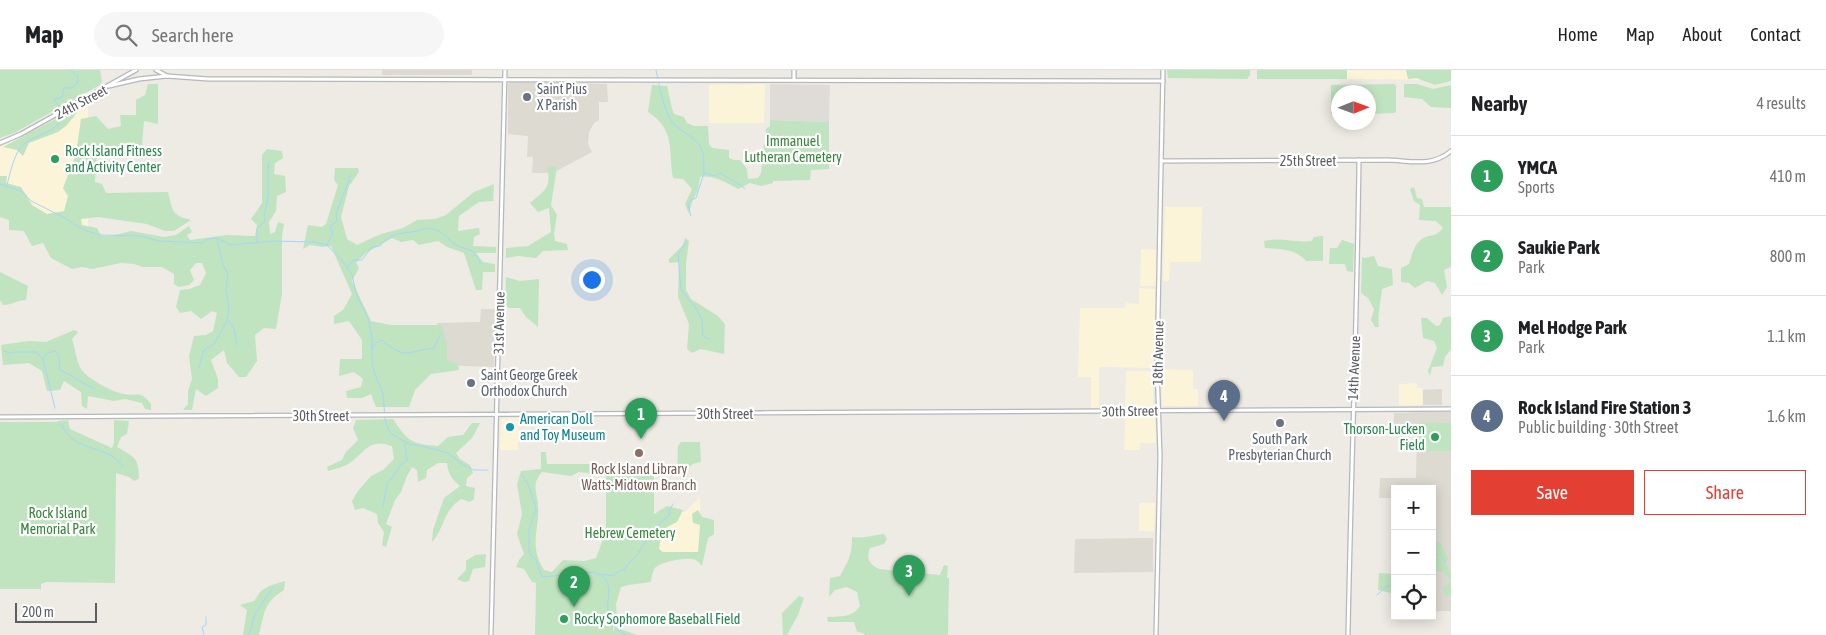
<!DOCTYPE html>
<html lang="en">
<head>
<meta charset="utf-8">
<style>
	body { margin:0; font-family:"Asap Condensed",sans-serif; background:#f6f6f6; color:#202124 }
	.controls { position:absolute; right:15px; bottom:15px; display:grid; overflow:hidden; border-radius:0px; box-shadow:0 2px 12px #0003 }
	.controls button { width:45px; height:45px; display:grid; place-items:center; padding:0; border:0; border-bottom:1px solid #e0e0e0; background:#fff; color:#202124; font:25px sans-serif }
	.compass { position:absolute; left:1331px; top:15px; width:45px; height:45px; border-radius:50%; background:#fff; box-shadow:0 2px 12px #0003; rotate:89deg }
	.scale { position:absolute; left:15px; bottom:12px; width:82px; box-sizing:border-box; padding-left:5px; border:2px solid #5b5e63; border-top:0; font-size:14px; line-height:18px; white-space:nowrap; color:#5b5e63; -webkit-text-stroke:4px #fff; paint-order:stroke }
	.you { position:absolute; left:591px; top:209px; width:18px; height:18px; margin:-12px; border:4px solid #fff; border-radius:50%; background:#1a73e8; box-shadow:0 0 0 8px #1a73e833 }
	.badge { display:grid; place-items:center; width:32px; height:32px; border-radius:50%; background:#e34033; color:#fff; font-size:16px; font-weight:700 }
	.pin { position:absolute; translate:-50% -41px; filter:drop-shadow(0 1px 2px #0008) }
	.pin::after { content:''; position:absolute; top:26px; width:18px; height:15px; background:inherit; clip-path:polygon(0 0,100% 0,50% 100%) }
	.list { margin:0; padding:0; list-style:none }
	h2 { display:flex; justify-content:space-between; align-items:center; height:65px; margin:0; padding:0 20px; font-size:21px }
	h2 small { font-size:16px; font-weight:400; color:#757577 }
	.list li { display:grid; grid-template-columns:32px 1fr auto; gap:15px; align-items:center; box-sizing:border-box; height:80px; padding:0 20px; border-top:1px solid #e0e0e0 }
	.list b { display:block; font-size:19px; white-space:nowrap }
	.list p { margin:0; font-size:16px; white-space:nowrap; color:#757577 }
	.list em { font-size:16px; font-style:normal; color:#757577 }
	.actions { display:flex; gap:10px; padding:15px 20px }
	.actions a { flex:1; padding:11px 0; border:1px solid #e34033; border-radius:0px; text-align:center; font-size:18px; color:#e34033 }
	.actions .main { background:#e34033; color:#fff }
	.icon { flex:none; width:28px; height:28px; fill:none; stroke:currentColor; stroke-width:2; stroke-linecap:round; stroke-linejoin:round }
	.map { position:relative; flex:none; width:1451px; height:565px; overflow:hidden }
	header { display:flex; align-items:center; gap:30px; box-sizing:border-box; height:70px; padding:0 25px; background:#fff; border-bottom:1px solid #e0e0e0 }
	header strong { font-size:24px }
	nav { display:flex; gap:28px; margin-inline-start:auto; font-size:18px }
	.search { width:350px; height:45px; background:#f6f6f6; display:flex; align-items:center; gap:12px; box-sizing:border-box; padding:0 18px; border-radius:28px; color:#757577; font-size:19px }
	main { display:flex }
	aside { flex:1; background:#fff }
	.map>svg:first-child { display:block }
</style>
</head>
<body>
<header>
<strong>Map</strong>
<div class="search"><svg class="icon" aria-label="search" viewBox="0 0 24 24"><circle cx="10" cy="10" r="6"/><path d="M15 15l6 6"/></svg>Search here</div>
<nav><a>Home</a><a>Map</a><a>About</a><a>Contact</a></nav>
</header>
<main>
<div class="map">
<svg width="1451" height="565" viewBox="0 0 1451 565">
	<rect width="100%" height="100%" fill="#edebe3"/>
	<!-- commercial -->
	<g fill="#fcf4d8">
		<path d="M1347 0H1451V10L1347 9Z"/>
		<path d="M765 14 764 53H709V15Z"/>
		<path d="M88 31V199L0 142V77L41 58Z"/>
		<path d="M1165 137H1202L1201 192H1170L1169 211H1163Z"/>
		<path d="M1141 179 1156 180V216H1140Z"/>
		<path d="M1139 218 1156 219 1154 298 1099 297V337L1091 338V307H1078L1080 238H1125L1126 233 1139 234Z"/>
		<path d="M1161 299 1193 300V319H1198V336H1162Z"/>
		<path d="M1126 301H1154L1153 336 1125 337Z"/>
		<path d="M1417 313V318H1422L1423 335 1399 336V314Z"/>
		<path d="M1155 344 1156 373H1140V380H1124L1125 345Z"/>
		<path d="M519 348 518 380H500L501 349Z"/>
		<path d="M700 427V484L654 483V442H685Z"/>
		<path d="M1139 433H1155L1154 461H1139Z"/>
	</g>
	<!-- industrial -->
	<path fill="#dfdcd7" d="M770 14 830 15 829 52 770 50Z"/>
	<!-- education -->
	<g fill="#dddad1">
		<rect x="382" y="0" width="90" height="5"/>
		<path d="M510 12 607 14 608 32H599V50L594 53 589 62 588 74 592 82 553 103H532L533 87H527L528 66 508 64V15Z"/>
		<path d="M481 239H495L494 297 438 295 437 253 480 252Z"/>
		<path d="M1442 319V335H1423V320Z"/>
		<path d="M1421 342H1451V541H1432V419H1395V452L1392 428H1379L1380 408H1416L1417 360 1394 361V343Z"/>
		<path d="M1153 468V502L1074 503 1075 469Z"/>
	</g>
	<!-- green -->
	<g fill="#c0e4c0">
		<path d="M0 0H100L102 11 100 15 14 63 0 68Z"/>
		<path d="M1167 0H1250V5L1247 9 1168 8Z"/>
		<rect x="1257" y="0" width="90" height="9"/>
		<path d="M1406 0H1451V11L1435 15 1416 8 1408 9Z"/>
		<path d="M148 14H158V54L144 51 142 75 127 76 122 84H110L106 80H97L95 112 102 114 106 123 168 122C173 141 171 145 191 150L174 161H165L147 154 98 147 81 149 82 155 97 158 101 166H111L131 161 164 167 176 165 189 156 192 162 187 165 190 170 227 165 255 166 257 155 251 149 262 133V85L267 79 282 81 283 88 275 93 274 104 285 106 286 122 277 126 276 141 269 152 270 164 275 162 278 152 284 154 282 166V224L276 259 264 258 255 265 257 291 246 307H239L227 293 224 280 211 290 218 309V318L206 326 196 319 192 340H183L188 334V321L192 309 189 286 194 266 206 265 213 261 217 243 212 241 201 249 191 241 180 243 176 237 180 220 189 219 200 215 206 203 202 193H196L190 200 194 210 189 215 179 217 174 214V204L162 197H143L134 194 121 193 92 199 82 197 72 199 51 188 43 173 32 176 24 161 9 160V150L0 147V106H7L6 113 21 117 32 135 47 144 64 141 68 126 63 118 76 84 81 49 96 46 108 59 121 56 120 45H136V30L145 25Z"/>
		<path d="M1394 14 1396 16V42L1394 43 1369 44 1368 22H1338V44H1331V15Z"/>
		<path d="M1404 14H1417L1433 19 1451 15V38L1431 37 1422 29 1404 27Z"/>
		<path d="M652 15 667 16 672 38 674 44 684 47 687 53 694 56H708L709 74 712 78 729 80V88L734 90H740L747 99 748 109 758 108 761 103 764 74 766 75V59L770 56V50L829 52V99L811 100 810 110 773 111V113L761 116 750 113 738 119C727 113 712 104 700 107L698 120 692 132 689 144 685 134 692 119 683 109 673 108C668 80 676 60 648 42Z"/>
		<path d="M80 36 81 38 66 56 58 62 29 73 23 86 17 80 3 77Z"/>
		<path d="M547 96 557 97 551 135 557 145 554 163 555 171 567 174 568 180 543 181 536 188 518 186 506 188V178L528 176 551 162 549 138 538 142 530 133C545 120 552 118 547 96Z"/>
		<path d="M335 98H358L359 102 349 116 341 147 347 169 357 175 381 164 403 158 417 150 435 149 446 145 474 122 494 114 493 131 479 132 459 146 458 161 479 158 480 164 474 167 473 176 496 177V183H476L483 192 495 194V202H483L482 220H476L464 183 447 177 438 171 419 175 413 170 401 172 392 168 366 183 356 193 359 198 352 211 371 251 391 255H442L447 275V290L458 294 459 300 431 304 415 320 409 337H376L371 324 362 328H347L346 321 361 317 363 309 354 302 339 306 340 289H362V270L349 251 334 254V246L343 240 352 224 331 176 322 177 310 175 303 179 308 155 322 157 326 154 338 115 334 110Z"/>
		<path d="M1414 117 1417 128 1422 129 1424 137H1451V197L1444 200 1447 217 1442 225 1435 213 1427 211 1415 218 1409 213 1401 212V198L1409 194C1412 185 1414 174 1422 169 1431 163 1434 169 1443 158L1436 151 1419 150 1420 135 1414 131 1410 119Z"/>
		<path d="M1323 166V191H1306C1296 179 1280 179 1265 178L1264 171C1282 167 1293 173 1312 171L1314 167Z"/>
		<path d="M685 168 689 171 686 193V220L691 229 718 246 725 254 724 284 701 279 692 283 687 279 689 254 678 227 679 192 669 193V189L683 175Z"/>
		<path d="M1342 170 1354 174 1353 202 1347 201 1345 194H1329L1330 178H1337Z"/>
		<path d="M1374 186 1378 196 1392 199 1393 215 1382 219C1381 232 1377 244 1379 257H1375L1371 250 1374 239 1368 228 1361 223 1362 187 1364 188Z"/>
		<path d="M0 202 28 216 26 230C18 230 12 235 3 235L0 230Z"/>
		<path d="M506 207 520 211 539 209 538 257 526 247 520 238H509L505 236Z"/>
		<path d="M1451 246V279L1445 287 1443 296 1432 297 1430 306 1428 301 1437 278 1434 271 1423 268 1421 248H1427L1436 256 1440 255 1443 248Z"/>
		<path d="M74 260 78 262 72 269C75 278 76 290 81 299 86 308 114 323 124 324 139 327 139 319 151 334V340L145 339 142 333 125 329 114 331 88 326 87 339 82 336 81 322 64 311 60 320 47 321 42 301 29 293 3 295 1 275 29 271 46 272Z"/>
		<path d="M393 349C407 371 412 374 438 376L448 367 463 365 472 353H480L472 368 456 383 460 389 470 395 473 403 467 408 466 416 475 418 474 429 470 432 461 429C442 442 445 458 432 472L433 460 444 428 460 416C452 409 448 404 447 393H438L427 400 426 408 418 412 417 400 412 397 407 406 401 422 395 430 386 454 392 457 386 477 382 475 384 462 378 453 377 444 363 438 355 440 352 431 358 421 371 406 383 400 394 389 392 376C369 368 367 380 351 392 345 397 335 399 328 401L327 397 342 390 346 382 358 370 353 358 356 350Z"/>
		<path d="M68 350 70 359 112 378 114 373V350L129 351 127 364 121 367 117 377C134 387 139 387 139 409L134 411 129 407 116 403 115 513 46 512 41 514V519H0V352H57L58 351Z"/>
		<path d="M1420 352 1451 353V381H1419Z"/>
		<path d="M681 372H700L701 392C692 393 688 396 684 404H677L678 376Z"/>
		<path d="M541 382H546L547 394H599L602 397 595 404 579 402 571 406 542 402C531 414 537 422 538 435 540 461 528 474 544 500L552 502 563 490 584 491 596 488 603 469 606 470V404L654 405V444L667 436 683 440 677 452 667 457 661 466 659 479 663 482H698L700 455 693 453 692 444 698 440 702 447 714 450V464L708 468 702 496C699 492 696 489 691 489 684 488 660 492 655 498 653 500 651 509 651 512L628 515 621 517 616 534 617 547 613 551V562L615 557 637 565H535L536 513 532 512 524 499 516 497 519 490 524 484 517 464 522 444 517 414 521 401 541 399Z"/>
		<path d="M884 464 887 469 884 474 870 478C866 489 869 494 879 499L940 505 944 495 948 496 947 508H949L948 565H865L863 563 857 562 854 552H828L827 547C841 546 852 548 860 536L857 522 847 517 835 520 829 527 830 508 840 506C848 491 852 486 852 467 864 469 872 465 884 464Z"/>
		<path d="M1432 473H1442V477L1448 488 1446 493 1451 503V526H1446L1443 519 1451 511 1444 502 1436 501 1432 504Z"/>
		<path d="M486 484 485 497 473 499 469 511 464 512 457 509 466 500V491L475 485Z"/>
		<path d="M1379 503 1395 504V524L1378 520Z"/>
		<path d="M285 511 284 520C263 533 265 542 259 565H243L247 540 240 535 254 531 261 521 269 516Z"/>
		<path d="M799 526 804 528 798 545 787 565H783L782 543Z"/>
	</g>
	<g fill="none" stroke-linecap="round" stroke-linejoin="round">
		<!-- stream -->
		<g stroke="#a4d6fc" stroke-width="1">
			<path d="M656 0C660 18 662 37 673 53 682 64 700 68 703 83 704 89 704 96 704 103L716 106 721 103C729 110 737 111 745 119"/>
			<path d="M59 36 54 30 62 27 64 18H71L77 14 78 7 71 0"/>
			<path d="M0 114 23 122 31 131 69 150 73 154 87 161 100 165 140 166 159 171 203 173 207 169 216 168 231 175 275 171 314 172 327 175 345 194 352 205 357 226 368 248 372 268V292L374 302 383 324 385 349 388 359 393 365 410 374 430 378 448 383 465 396 474 400H488"/>
			<path d="M7 115C10 104 14 83 23 75 35 64 55 64 62 48"/>
			<path d="M691 146 688 135 690 131 696 128 704 103"/>
			<path d="M257 172V159L265 151C263 143 266 140 267 132 270 119 266 106 269 92"/>
			<path d="M686 172 678 185 681 220 695 237 702 250 703 266 709 269"/>
			<path d="M327 175 333 164 330 156 337 151 336 144 351 105"/>
			<path d="M347 197 354 190H362L372 177 380 176 383 172 396 164 418 161 426 158 438 160 457 176 473 181 481 194"/>
			<path d="M228 250 234 259 237 275"/>
			<path d="M372 278 376 273 382 270C407 291 406 281 434 278L440 265"/>
			<path d="M4 281 9 283 15 282H37L43 289 55 338"/>
			<path d="M43 289 47 283 56 281 59 287 60 300C72 305 82 314 95 319"/>
			<path d="M199 297 204 280 214 274 226 253 229 240 226 218 228 204 223 195 217 170"/>
			<path d="M62 355C71 377 94 376 112 386 116 389 120 393 124 397"/>
			<path d="M522 405 527 412 535 434 536 440 529 459V481L531 486 536 490 542 507 593 502C629 512 586 548 627 565"/>
			<path d="M383 436 387 414 401 395 407 391 405 374"/>
			<path d="M1432 485H1438"/>
			<path d="M1442 488 1446 492"/>
			<path d="M602 504 613 506 619 501 625 500C629 490 634 490 639 482 649 468 654 456 669 446V441L673 434"/>
			<path d="M1377 525 1386 517 1395 514"/>
			<path d="M204 565 202 557 206 555V547"/>
			<path d="M249 565 255 544 273 517"/>
		</g>
		<!-- tertiary casing -->
		<g stroke="#b5b8bc" stroke-width="5.5">
			<g id="tertiary">
				<path d="M156 0 167 6"/>
				<path d="M794 10V0"/>
				<path d="M109 16 139 9 167 6 208 9 1163 11"/>
				<path d="M0 73 21 64 136 0"/>
				<path d="M1162 91 1389 90C1411 91 1432 97 1451 81"/>
				<path d="M0 347 1451 339"/>
				<path d="M491 565 505 0"/>
				<path d="M1156 565 1160 386 1157 296 1163 0"/>
				<path d="M1348 565C1351 407 1357 249 1359 90"/>
			</g>
		</g>
		<!-- tertiary -->
		<use href="#tertiary" stroke="#fff" stroke-width="3"/>
	</g>
	<!-- markers -->
	<g fill="#6b7280" stroke="#fff" stroke-width="2">
		<circle cx="527" cy="27" r="5"/>
		<circle cx="471" cy="313" r="5"/>
		<circle cx="1280" cy="353" r="5"/>
	</g>
	<g fill="#2e9e5b" stroke="#fff" stroke-width="2">
		<circle cx="55" cy="89" r="5"/>
		<circle cx="1435" cy="367" r="5"/>
		<circle cx="564" cy="549" r="5"/>
	</g>
	<circle fill="#0f9aa8" stroke="#fff" stroke-width="2" cx="510" cy="357" r="5"/>
	<circle fill="#8d6e63" stroke="#fff" stroke-width="2" cx="639" cy="383" r="5"/>
	<g text-anchor="middle" dominant-baseline="central" stroke-width="4.5" stroke-linejoin="round" paint-order="stroke">
		<!-- worship labels -->
		<g font-size="14" fill="#5b616d" stroke="#fff" text-anchor="start">
			<text x="537" y="19">Saint Pius<tspan x="537" dy="16">X Parish</tspan></text>
			<text x="481" y="305">Saint George Greek<tspan x="481" dy="16">Orthodox Church</tspan></text>
			<text x="1280" y="369" text-anchor="middle">South Park<tspan x="1280" dy="16">Presbyterian Church</tspan></text>
		</g>
		<!-- street labels -->
		<g font-size="14" fill="#5b5e63" stroke="#fff">
			<text transform="translate(81 32) rotate(-28)">24th Street</text>
			<text x="1308" y="91">25th Street</text>
			<text transform="translate(499 253) rotate(-89)">31st Avenue</text>
			<text transform="translate(1158 283) rotate(-89)">18th Avenue</text>
			<text transform="translate(1354 298) rotate(-88)">14th Avenue</text>
			<text transform="translate(1130 341) rotate(-1)">30th Street</text>
			<text x="725" y="344">30th Street</text>
			<text x="321" y="346">30th Street</text>
		</g>
		<!-- park labels -->
		<g font-size="14" fill="#38853b" stroke="#fff">
			<text x="793" y="71">Immanuel<tspan x="793" dy="16">Lutheran Cemetery</tspan></text>
			<text x="58" y="443">Rock Island<tspan x="58" dy="16">Memorial Park</tspan></text>
			<text x="630" y="463">Hebrew Cemetery</text>
		</g>
		<!-- leisure labels -->
		<g font-size="14" fill="#27864d" stroke="#fff" text-anchor="start">
			<text x="65" y="81">Rock Island Fitness<tspan x="65" dy="16">and Activity Center</tspan></text>
			<text x="1425" y="359" text-anchor="end">Thorson-Lucken<tspan x="1425" dy="16">Field</tspan></text>
			<text x="574" y="549">Rocky Sophomore Baseball Field</text>
		</g>
		<!-- culture labels -->
		<g font-size="14" fill="#0d838f" stroke="#fff" text-anchor="start">
			<text x="520" y="349">American Doll<tspan x="520" dy="16">and Toy Museum</tspan></text>
		</g>
		<!-- education labels -->
		<g font-size="14" fill="#785e54" stroke="#fff">
			<text x="639" y="399">Rock Island Library<tspan x="639" dy="16">Watts-Midtown Branch</tspan></text>
		</g>
	</g>
</svg>
<div class="controls">
<button>+</button>
<button>−</button>
<button><svg class="icon" aria-label="locate" viewBox="0 0 24 24"><circle cx="12" cy="12" r="6"/><path d="M12 2v4M12 18v4M2 12h4M18 12h4"/></svg></button>
</div>
<svg class="compass" viewBox="-18 -18 36 36"><path d="M0-13l5 13h-10z" fill="#e53935"/><path d="M0 13l5-13h-10z" fill="#757577"/></svg>
<div class="scale">200 m</div>
<div class="you"></div>
<div class="pin badge" style="left:641px;top:369px;background:#2e9e5b">1</div>
<div class="pin badge" style="left:574px;top:537px;background:#2e9e5b">2</div>
<div class="pin badge" style="left:909px;top:526px;background:#2e9e5b">3</div>
<div class="pin badge" style="left:1224px;top:351px;background:#5c6f8a">4</div>
</div>
<aside>
<h2>Nearby<small>4 results</small></h2>
<ul class="list">
<li><span class="badge" style="background:#2e9e5b">1</span><div><b>YMCA</b><p>Sports</p></div><em>410 m</em></li>
<li><span class="badge" style="background:#2e9e5b">2</span><div><b>Saukie Park</b><p>Park</p></div><em>800 m</em></li>
<li><span class="badge" style="background:#2e9e5b">3</span><div><b>Mel Hodge Park</b><p>Park</p></div><em>1.1 km</em></li>
<li><span class="badge" style="background:#5c6f8a">4</span><div><b>Rock Island Fire Station 3</b><p>Public building · 30th Street</p></div><em>1.6 km</em></li>
</ul>
<div class="actions"><a class="main">Save</a><a>Share</a></div>
</aside>
</main>
</body>
</html>
